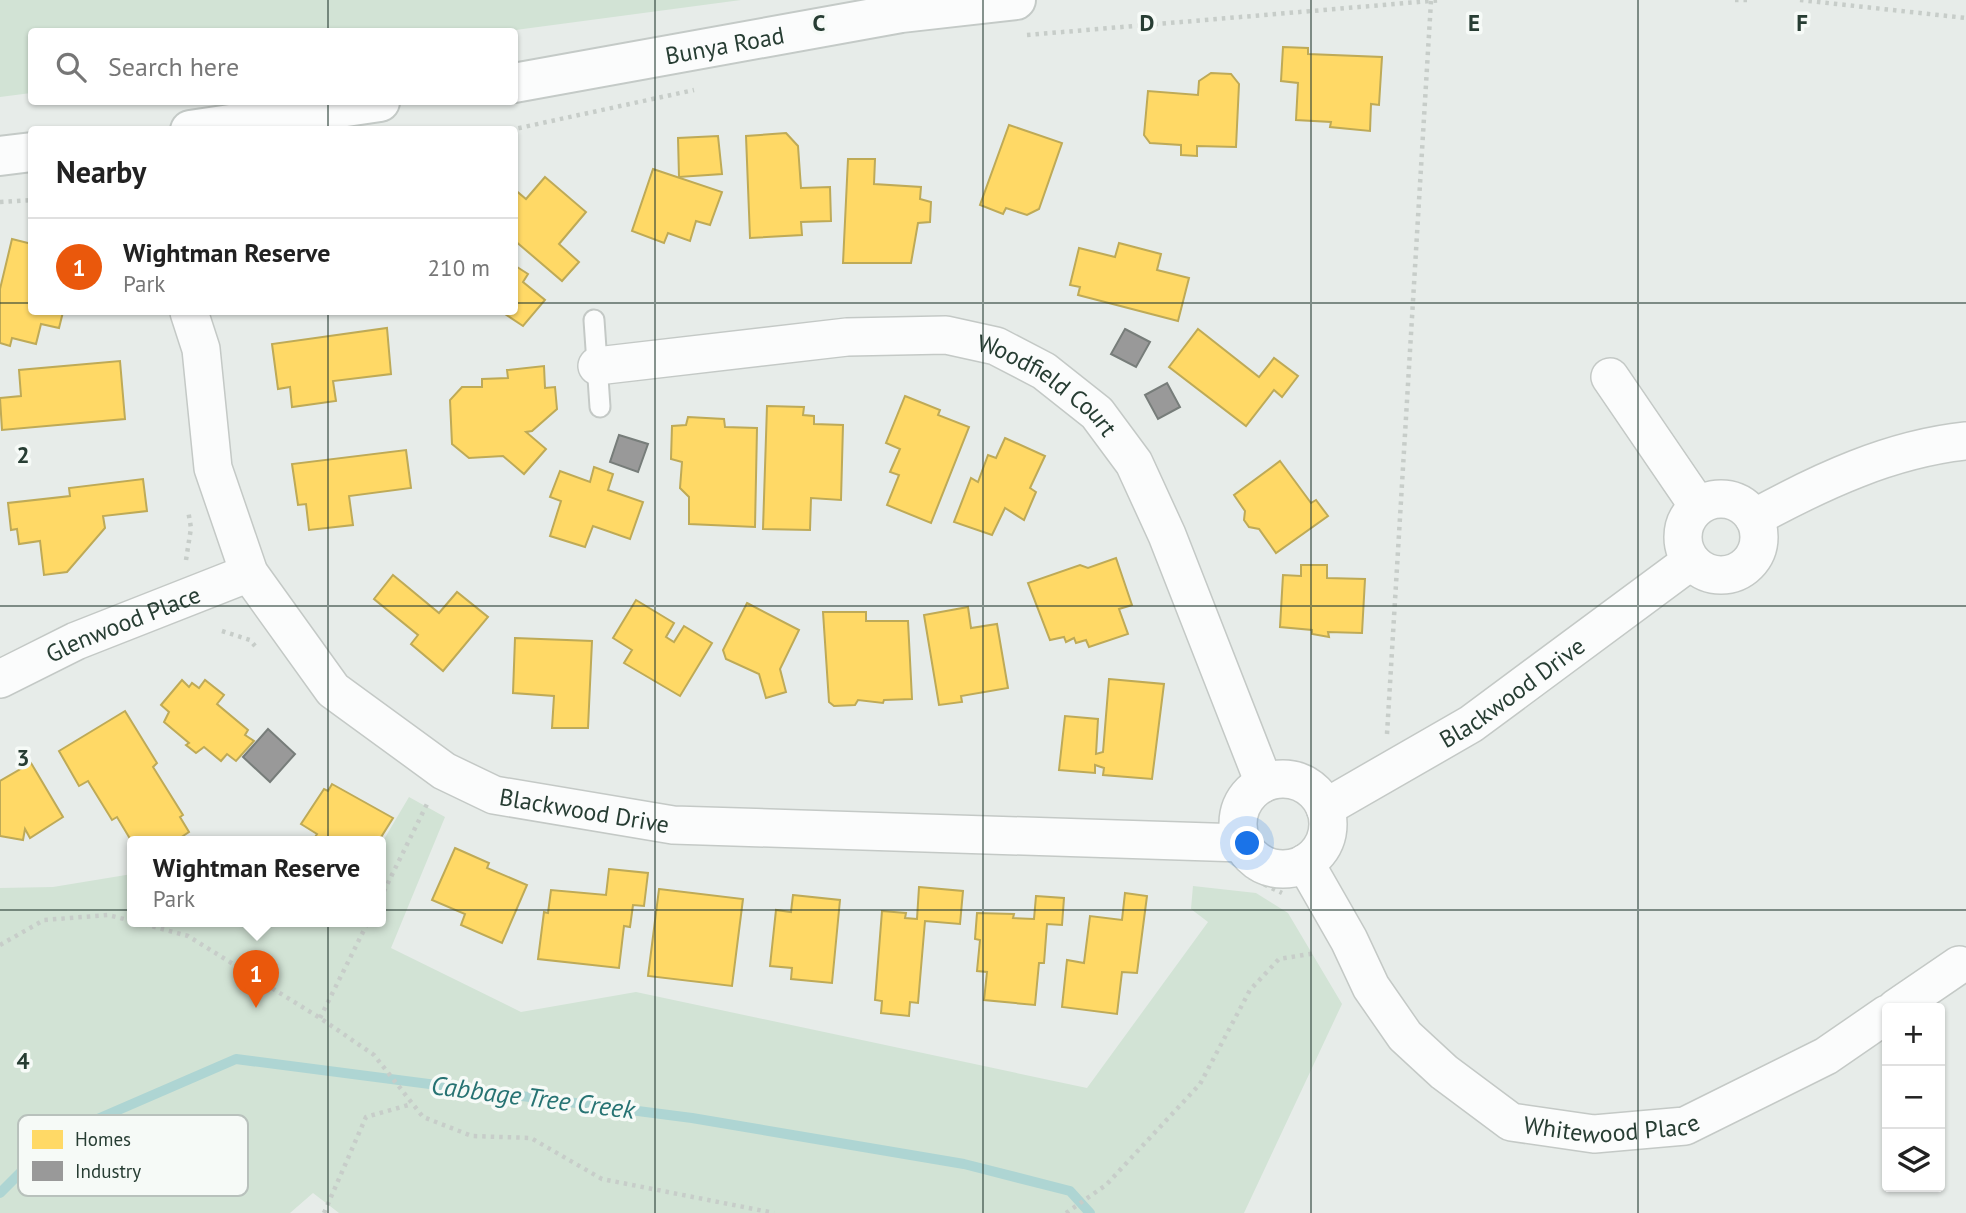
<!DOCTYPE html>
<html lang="en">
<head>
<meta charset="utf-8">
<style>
	body { margin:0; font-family:"PT Sans",sans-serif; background:#f6f6f6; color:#222 }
	.controls { position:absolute; right:21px; bottom:21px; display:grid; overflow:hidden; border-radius:7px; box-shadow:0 2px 5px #0004 }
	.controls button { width:63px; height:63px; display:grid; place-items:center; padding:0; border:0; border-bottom:2px solid #e0e0e0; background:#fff; color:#222; font:35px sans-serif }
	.you { position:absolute; left:1248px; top:844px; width:24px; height:24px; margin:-18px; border:5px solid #fff; border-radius:50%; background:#1a73e8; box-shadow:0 0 0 10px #1a73e833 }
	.badge { display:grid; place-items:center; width:46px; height:46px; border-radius:50%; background:#ea580c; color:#fff; font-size:23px; font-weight:700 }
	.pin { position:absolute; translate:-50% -58px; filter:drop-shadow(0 2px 4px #0008) }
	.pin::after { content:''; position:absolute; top:37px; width:24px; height:21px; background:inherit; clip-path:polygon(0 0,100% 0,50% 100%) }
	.popup { position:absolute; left:127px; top:836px; width:259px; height:91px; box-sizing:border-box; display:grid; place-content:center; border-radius:7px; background:#fff; filter:drop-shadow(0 2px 5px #0005); font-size:23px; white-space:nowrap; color:#767676 }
	.popup b { font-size:26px; color:#222 }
	.popup::after { content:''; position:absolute; left:50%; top:100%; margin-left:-14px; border:14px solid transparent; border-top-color:#fff }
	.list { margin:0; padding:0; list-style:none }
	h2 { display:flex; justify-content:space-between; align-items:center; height:91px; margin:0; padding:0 28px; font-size:30px }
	h2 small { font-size:23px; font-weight:400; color:#767676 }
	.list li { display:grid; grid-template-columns:46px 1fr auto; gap:21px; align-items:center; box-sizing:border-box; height:98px; padding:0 28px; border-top:2px solid #e0e0e0 }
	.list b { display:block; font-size:26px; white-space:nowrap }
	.list p { margin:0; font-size:23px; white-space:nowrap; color:#767676 }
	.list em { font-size:23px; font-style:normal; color:#767676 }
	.icon { flex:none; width:38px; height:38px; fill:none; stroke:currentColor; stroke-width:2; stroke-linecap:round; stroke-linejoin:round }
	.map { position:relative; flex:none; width:1966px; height:1213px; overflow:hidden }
	.search { position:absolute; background:#fff; box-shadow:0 2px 5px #0004; left:28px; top:28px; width:490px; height:77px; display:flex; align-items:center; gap:18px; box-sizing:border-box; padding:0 24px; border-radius:7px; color:#767676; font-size:26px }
	.panel { position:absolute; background:#fff; box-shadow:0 2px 5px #0004; left:28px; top:126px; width:490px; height:189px; border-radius:7px }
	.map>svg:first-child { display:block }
</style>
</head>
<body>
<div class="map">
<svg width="1966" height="1213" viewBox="0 0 1966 1213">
	<rect width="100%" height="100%" fill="#e7ece9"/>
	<!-- green -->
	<g fill="#d2e3d5">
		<path d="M0 0H741L500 32H32L31 93 0 97Z"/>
		<path d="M409 797 445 817 391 948 521 1012 636 992 1087 1088 1208 922 1191 909 1193 886 1256 893 1288 913 1342 1004 1244 1213H339L313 1193 290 1213H0V888L53 887 132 874V922H380V846Z"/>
	</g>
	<!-- homes -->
	<g fill="#ffd966" stroke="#beaa57" stroke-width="2">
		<path d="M1283 47 1308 48V54L1382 57 1379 105 1371 104 1370 131 1330 127 1331 122 1296 120 1298 83 1281 81Z"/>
		<path d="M1211 73 1231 74 1239 84 1236 147 1197 146V156L1181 155V145L1150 143 1144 135 1148 91 1198 95 1199 81Z"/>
		<path d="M1009 125 1062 143 1039 209 1027 215 1006 208 1003 214 980 205Z"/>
		<path d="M786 133 798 146 801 188 830 187 831 221 801 222 802 235 750 238 746 136Z"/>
		<path d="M718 136 722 174 679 177 678 138Z"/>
		<path d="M848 159H875L874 184 921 187 920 199 931 202 930 222 918 223 911 263H843Z"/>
		<path d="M653 169 722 192 710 225 696 221 690 241 668 233 664 243 632 231Z"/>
		<path d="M545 177 586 212 559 244 579 262 562 281 514 240V189L526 199Z"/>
		<path d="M12 239 32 244V312H63L59 328 41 324 36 344 12 338 10 346 0 343V289Z"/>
		<path d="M1119 243 1161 254 1157 270 1189 278 1178 321 1078 295 1080 287 1070 285 1079 248 1115 257Z"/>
		<path d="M514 265 528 274 523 282 545 300 523 326 502 312H514Z"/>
		<path d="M387 328 391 374 333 381 336 401 292 407 290 387 278 389 272 344Z"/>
		<path d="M1198 329 1259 377 1274 358 1298 376 1282 397 1274 390 1246 426 1169 367Z"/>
		<path d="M120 361 125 419 2 430 0 398 21 396 19 370Z"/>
		<path d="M544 366 545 388 555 387 557 409 532 431 526 432 546 449 524 474 503 456 469 458 452 444 450 400 462 387H482V379L508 378 507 370Z"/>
		<path d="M905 396 940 410 938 415 969 427 931 523 887 505 899 475 890 472 900 449 886 443Z"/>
		<path d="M767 406 804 407 803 415 814 416V424L843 425 841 500 811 498 810 530 763 529Z"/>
		<path d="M688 417 724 419 725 427 757 428 755 527 689 524V497L680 488 682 462 671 459 672 426 686 425Z"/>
		<path d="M1005 438 1045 456 1030 488 1036 492 1024 520 1005 508 992 535 954 522 971 478 978 482 988 455 996 458Z"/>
		<path d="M406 450 411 488 349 496 353 525 309 530 306 504 298 505 292 464Z"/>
		<path d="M1280 461 1311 503 1316 500 1328 516 1276 553 1259 529 1249 527 1244 520 1245 511 1234 495Z"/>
		<path d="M594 467 613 474 608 490 643 502 630 539 593 526 585 547 550 536 561 501 550 497 560 471 590 482Z"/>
		<path d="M143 479 147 511 103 516 105 528 67 572 44 575 40 541 19 544 17 529 11 530 8 503 70 496 69 488Z"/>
		<path d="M1116 558 1132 605 1119 609 1128 634 1089 647 1086 640 1076 643 1074 638 1066 642 1064 637 1050 640 1028 583 1080 565 1088 568Z"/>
		<path d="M1301 565H1327V578L1365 579 1362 633 1328 632 1329 637 1312 634V630L1280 627 1283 575 1301 576Z"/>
		<path d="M393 575 439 613 457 592 488 617 443 671 411 644 418 635 374 599Z"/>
		<path d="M636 600 674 623 666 637 674 642 684 626 712 643 680 696 624 663 632 650 613 638Z"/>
		<path d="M747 603 799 630 780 669 786 692 766 698 759 674 726 659 723 650Z"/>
		<path d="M968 607 971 628 997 624 1008 688 961 696 962 702 939 705 924 615Z"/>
		<path d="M823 612H866V621H908L912 699 884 700 883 703 858 700 855 705 834 706 829 702Z"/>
		<path d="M515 638 592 641 588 728H552L554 696 513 693Z"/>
		<path d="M1109 679 1164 684 1152 779 1103 775 1104 768 1095 765V773L1059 770 1065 716 1098 719 1096 754 1103 752Z"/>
		<path d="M182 680 189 687 192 683 199 688 205 680 224 695 217 704 248 730 245 735 254 741 236 761 227 754 221 761 204 747 196 753 186 745 189 743 164 722 169 712 161 705Z"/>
		<path d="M125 711 157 763 153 767 183 815 180 817 189 832 174 842H132L117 817 112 820 88 781 79 786 59 751Z"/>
		<path d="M31 763 63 817 30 838 25 829 23 840 0 836V781Z"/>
		<path d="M332 784 393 818 378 842H312L317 834 301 824 324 789 328 791Z"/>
		<path d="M455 848 489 863 487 868 527 885 502 943 461 925 465 914 432 900Z"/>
		<path d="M609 869 648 873 644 906 633 905 630 927 624 926 619 968 538 959 544 912 548 913 551 890 606 895Z"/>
		<path d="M919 887 963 891 960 924 925 921 918 1003 910 1002 909 1016 881 1013 882 1001 875 1000 882 911 906 913 905 918 917 919Z"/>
		<path d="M659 889 743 899 732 986 648 976Z"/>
		<path d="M1125 893 1147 896 1137 973 1122 972 1117 1014 1062 1007 1067 960 1084 963 1090 916 1122 920Z"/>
		<path d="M793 895 840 900 832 983 791 979 792 968 770 966 776 910 791 912Z"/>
		<path d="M1036 896 1064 898 1062 925 1047 924 1044 963H1039L1035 1005 984 1000 987 972 977 971 980 940 975 939 977 913 1014 914 1013 918 1034 919Z"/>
	</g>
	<!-- industry -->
	<g fill="#999" stroke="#777d7a" stroke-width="2">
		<path d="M1125 329 1150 342 1136 367 1111 354Z"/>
		<path d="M1167 383 1180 407 1158 419 1145 395Z"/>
		<path d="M619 435 648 444 638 472 610 462Z"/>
		<path d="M268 729 295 754 270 782 243 757Z"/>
	</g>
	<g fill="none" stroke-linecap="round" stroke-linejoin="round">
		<!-- stream -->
		<path stroke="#aed5d3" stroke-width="10" d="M0 1193 56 1137 236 1059 692 1118 964 1164 1070 1191 1090 1213"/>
		<!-- service casing -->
		<g stroke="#c4c9c6" stroke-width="23">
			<path id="service" d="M594 320 600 407"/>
		</g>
		<!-- minor casing -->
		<g stroke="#c4c9c6" stroke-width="40">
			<g id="minor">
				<path id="s1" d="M189 312 201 349 213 468 249 573 333 690 444 771 494 795 673 825 1242 843"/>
				<path id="s2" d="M597 366 847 337 946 335 996 346 1044 371 1097 413 1134 463 1167 535 1264 783"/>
				<path d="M1610 377 1698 506"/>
				<circle cx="1721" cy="537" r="38"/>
				<path d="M1754 518C1820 482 1890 449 1966 441"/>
				<path id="s3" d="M0 679 76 641 249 573"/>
				<circle cx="1283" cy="824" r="45"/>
				<path id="s4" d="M1325 808 1471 724 1691 561"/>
				<path id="s5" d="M1305 863 1349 940 1371 987 1405 1036 1444 1072 1511 1122 1594 1134 1685 1126 1826 1056 1887 1014"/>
				<path d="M1896 1008 1959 965"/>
			</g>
		</g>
		<!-- secondary casing -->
		<g stroke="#c4cac7" stroke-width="42">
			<g id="secondary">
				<path id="s6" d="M514 83 901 13 1016 0"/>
				<path d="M190 130 380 102"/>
				<path d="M0 156 32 152"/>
			</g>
		</g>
		<!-- path -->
		<g stroke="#c7cdc9" stroke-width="4.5" stroke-dasharray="3.5 5" stroke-linecap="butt">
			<path d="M1735 0H1748"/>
			<path d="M1800 0 1966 18"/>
			<path d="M1027 35 1442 0"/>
			<path d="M510 130 694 90"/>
			<path d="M0 202 32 200"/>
			<path d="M186 560 191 528 188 510"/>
			<path d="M222 631 250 640 255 646"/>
			<path d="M1387 734 1431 1"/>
			<path d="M1249 877 1282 893"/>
			<path d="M380 899 428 802"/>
			<path d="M136 922 188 936 320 1018 374 1055 423 1117 472 1136 531 1138 602 1179 774 1213"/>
			<path d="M0 945 44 920 108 915 132 921"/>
			<path d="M320 1018 368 922"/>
			<path d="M324 1213 366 1117 412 1104"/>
			<path d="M1066 1213 1106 1185 1200 1084 1250 990 1279 959 1316 953"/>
		</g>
		<!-- service -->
		<use href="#service" stroke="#fbfcfc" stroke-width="19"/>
		<!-- minor -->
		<use href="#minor" stroke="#fbfcfc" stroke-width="37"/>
		<!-- secondary -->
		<use href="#secondary" stroke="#fbfcfc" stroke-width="38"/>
	</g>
	<!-- grid -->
	<path fill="none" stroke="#273d33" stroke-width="2" stroke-opacity="0.55" d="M328 0V32M655 0V1213M983 0V1213M1311 0V1213M1638 0V1213M328 102V130M0 303H32M514 303H1966M328 312V1213M0 606H1966M0 910H1966"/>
	<g text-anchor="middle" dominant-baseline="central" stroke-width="7" stroke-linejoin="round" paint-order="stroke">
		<!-- street labels -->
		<g font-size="24" fill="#273d33" stroke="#f6faf7">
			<text stroke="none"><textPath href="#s6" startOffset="214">Bunya Road</textPath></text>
			<text stroke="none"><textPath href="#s2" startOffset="466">Woodfield Court</textPath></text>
			<text stroke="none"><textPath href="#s3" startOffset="135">Glenwood Place</textPath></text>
			<text stroke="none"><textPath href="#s4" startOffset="220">Blackwood Drive</textPath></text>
			<text stroke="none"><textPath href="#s1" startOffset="698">Blackwood Drive</textPath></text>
			<text stroke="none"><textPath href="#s5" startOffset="438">Whitewood Place</textPath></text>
		</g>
		<!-- water labels -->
		<g font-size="26" font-style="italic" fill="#277373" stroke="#f6faf7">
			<text transform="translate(533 1097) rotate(7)">Cabbage Tree Creek</text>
		</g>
	</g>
	<!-- legend -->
	<rect x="18" y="1115" width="230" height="81" rx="10" fill="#f6faf7" stroke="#b8c1bc" stroke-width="2"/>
	<rect x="32" y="1130" width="31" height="19" fill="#ffd966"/>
	<rect x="32" y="1161" width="31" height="20" fill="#999"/>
	<g font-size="19" fill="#273d33">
		<text x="75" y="1146">Homes</text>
		<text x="75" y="1178">Industry</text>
	</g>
	<g font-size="23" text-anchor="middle" font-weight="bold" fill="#273d33" stroke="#f6faf7" stroke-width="7" stroke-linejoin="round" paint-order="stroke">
		<text x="819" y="31">C</text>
		<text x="1147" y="31">D</text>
		<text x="1474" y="31">E</text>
		<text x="1802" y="31">F</text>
		<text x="23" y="463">2</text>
		<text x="23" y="766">3</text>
		<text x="23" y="1069">4</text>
	</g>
</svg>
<div class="controls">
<button>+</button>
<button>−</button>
<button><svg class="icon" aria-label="layers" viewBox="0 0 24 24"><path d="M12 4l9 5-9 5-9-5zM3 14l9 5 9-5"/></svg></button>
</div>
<div class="you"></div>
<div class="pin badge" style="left:256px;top:1008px">1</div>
<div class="popup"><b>Wightman Reserve</b>Park</div>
<div class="search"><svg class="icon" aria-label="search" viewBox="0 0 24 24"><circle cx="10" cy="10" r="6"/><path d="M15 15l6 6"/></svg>Search here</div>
<section class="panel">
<h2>Nearby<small></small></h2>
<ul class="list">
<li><span class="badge">1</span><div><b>Wightman Reserve</b><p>Park</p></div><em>210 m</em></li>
</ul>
</section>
</div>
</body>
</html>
